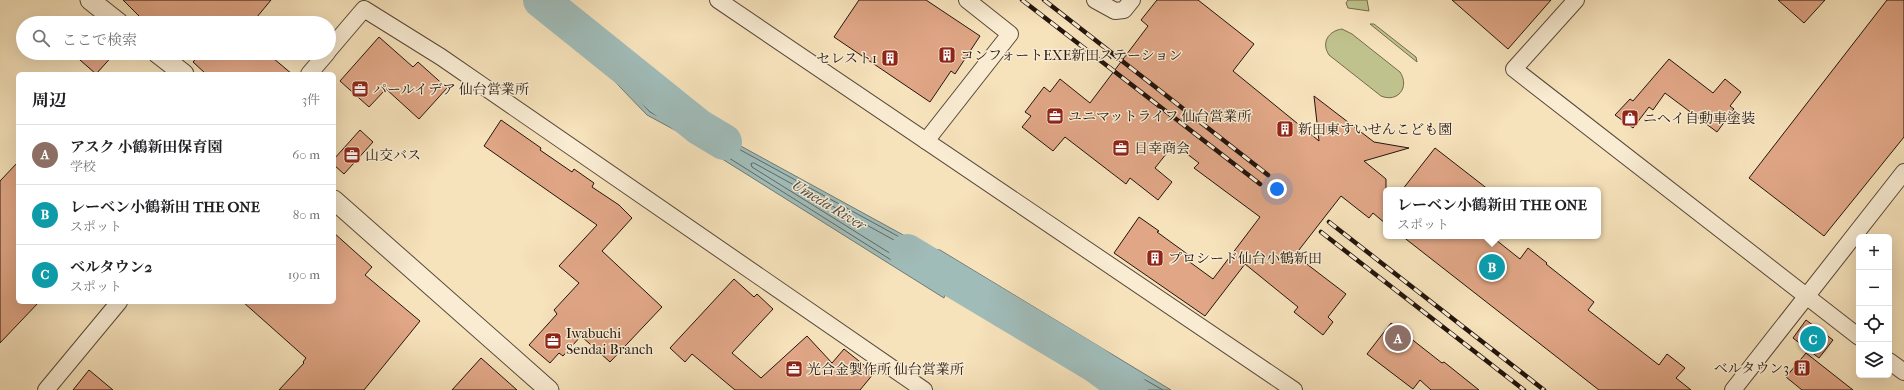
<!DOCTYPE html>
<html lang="ja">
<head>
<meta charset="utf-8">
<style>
	body { margin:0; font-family:"IM FELL French Canon","Noto Serif JP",serif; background:#f2f2f2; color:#202124 }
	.controls { position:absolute; right:12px; bottom:12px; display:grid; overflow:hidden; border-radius:6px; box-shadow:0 4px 16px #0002 }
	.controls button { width:36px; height:36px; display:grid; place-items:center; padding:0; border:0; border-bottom:1px solid #e0e0e0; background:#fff; color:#202124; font:20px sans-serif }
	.you { position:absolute; left:1277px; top:189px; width:14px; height:14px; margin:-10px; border:3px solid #fff; border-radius:50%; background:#1a73e8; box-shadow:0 0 0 6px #1a73e833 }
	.badge { display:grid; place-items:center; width:26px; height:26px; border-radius:50%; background:#d93025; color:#fff; font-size:13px; font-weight:700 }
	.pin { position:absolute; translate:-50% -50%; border:2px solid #fff; box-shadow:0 1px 4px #0006 }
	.popup { position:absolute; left:1383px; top:187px; width:218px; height:52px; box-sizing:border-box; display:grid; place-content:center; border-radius:6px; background:#fff; filter:drop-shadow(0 1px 3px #0005); font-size:13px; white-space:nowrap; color:#757577 }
	.popup b { font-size:15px; color:#202124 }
	.popup::after { content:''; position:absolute; left:50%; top:100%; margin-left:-8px; border:8px solid transparent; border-top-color:#fff }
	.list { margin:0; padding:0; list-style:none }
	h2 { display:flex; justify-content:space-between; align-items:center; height:52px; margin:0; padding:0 16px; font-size:17px }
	h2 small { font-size:13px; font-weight:400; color:#757577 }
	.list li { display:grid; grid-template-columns:26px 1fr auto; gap:12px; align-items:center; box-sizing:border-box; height:60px; padding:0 16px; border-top:1px solid #e0e0e0 }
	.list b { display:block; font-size:15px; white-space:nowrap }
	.list p { margin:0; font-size:13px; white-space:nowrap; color:#757577 }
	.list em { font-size:13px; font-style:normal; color:#757577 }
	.icon { flex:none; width:22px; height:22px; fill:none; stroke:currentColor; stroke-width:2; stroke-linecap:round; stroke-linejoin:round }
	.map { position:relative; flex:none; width:1904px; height:390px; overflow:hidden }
	.search { position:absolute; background:#fff; box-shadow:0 4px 16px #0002; left:16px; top:16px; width:320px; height:44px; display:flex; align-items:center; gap:10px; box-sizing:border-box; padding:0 14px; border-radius:22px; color:#757577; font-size:15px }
	.panel { position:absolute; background:#fff; box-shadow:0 4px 16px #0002; left:16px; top:72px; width:320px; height:232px; border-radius:6px }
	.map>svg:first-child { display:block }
</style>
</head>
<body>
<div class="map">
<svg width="1904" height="390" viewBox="0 0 1904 390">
	<rect width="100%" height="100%" fill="#f6e2bb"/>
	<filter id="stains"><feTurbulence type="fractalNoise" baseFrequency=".005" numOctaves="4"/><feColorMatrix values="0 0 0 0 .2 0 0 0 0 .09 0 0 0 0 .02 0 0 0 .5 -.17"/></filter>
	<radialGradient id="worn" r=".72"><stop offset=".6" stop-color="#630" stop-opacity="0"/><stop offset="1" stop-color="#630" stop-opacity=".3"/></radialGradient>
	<!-- green -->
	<g fill="#c0c28d" stroke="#726c4d">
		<path d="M1348 0H1367L1369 11 1348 8 1346 3Z"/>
		<path d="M1370 24H1374L1416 57 1417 62Z"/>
		<path d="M1342 29 1352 34 1400 72C1410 87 1398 103 1381 96L1329 55C1321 43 1328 31 1342 29Z"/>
	</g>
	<!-- water -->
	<path fill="#a0bcb9" stroke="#6e7974" d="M536 0H561L571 27 675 110 927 248 940 250 1171 390H1132L1121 373 952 267 944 298 684 135 647 115Z"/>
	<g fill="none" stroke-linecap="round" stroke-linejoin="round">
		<!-- shore -->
		<g stroke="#626863" stroke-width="1">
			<path d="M541 0 561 20 563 17 557 0"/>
			<path d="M600 56 673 113 925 251 938 254 950 261 942 289 939 290 686 131 650 112 599 59Z"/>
			<path d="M754 163 923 256 936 259 943 262 939 281 936 282 752 167 751 164Z"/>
			<path d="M923 262 936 265 935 272 933 273 921 266V263Z"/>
			<path d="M1136 390 1125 371 1126 369 1163 390"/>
		</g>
		<!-- river -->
		<g stroke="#a0bcb9" stroke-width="36">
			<path d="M541 0 699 127 724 142"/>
			<path d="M907 252 1094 364 1130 390"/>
		</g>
	</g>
	<!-- building -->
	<g fill="#e0a686" stroke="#23150d">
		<path d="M123 0H271L252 23H149L146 20 144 21Z"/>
		<path d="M859 0H926L980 36 955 74 951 71 930 102 834 37Z"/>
		<path d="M1157 0H1198L1254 44 1233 71 1319 141 1314 96 1374 142 1409 148 1364 161 1386 179V224L1373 213 1369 218 1341 196 1295 255 1346 294 1328 317 1333 322 1323 335 1294 312 1298 307 1245 264 1205 316 1114 253 1139 217 1159 231 1157 232 1190 256 1187 260 1213 279 1260 217 1194 168 1199 163 1174 144 1155 168 1172 182 1158 200 1130 178 1126 184 1065 137 1053 151 1022 127 1031 116 1025 112 1044 87 1050 92 1060 79 1090 103 1148 26 1141 20Z"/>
		<path d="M1452 0H1551L1508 49Z"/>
		<path d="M1778 0H1825L1804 23Z"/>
		<path d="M1887 0H1904V137L1824 236 1749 178Z"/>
		<path d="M379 37 413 67 418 62 447 88 419 119 386 89 369 107 340 81Z"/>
		<path d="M72 53H115L96 74Z"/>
		<path d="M201 53H267L292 74H206L193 62Z"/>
		<path d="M1669 59 1713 93 1725 79 1741 92 1730 106 1734 109 1717 132 1665 93 1653 110 1649 107 1633 128 1615 115 1630 99 1633 101Z"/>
		<path d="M501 120 541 148 540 150 572 172 574 169 594 183 592 187 619 205 632 218 602 251 662 307 610 362 581 336 563 356 559 353 550 363 529 345 557 314 554 310 579 283 559 266 597 225 484 146Z"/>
		<path d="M360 130 373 142 344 174 334 165V159Z"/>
		<path d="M1435 148 1489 190H1402Z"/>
		<path d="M18 162V302H39L0 343V181Z"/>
		<path d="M334 233 372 267 365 275 420 321 364 390H279L304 363 303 362 306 358 243 302H334Z"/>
		<path d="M1402 236H1491L1520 259 1528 248 1547 263 1546 264 1594 302 1588 310 1659 365 1667 354 1685 368 1676 378 1691 390H1599Z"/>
		<path d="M734 279 754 297 757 294 773 309 732 353 761 378 807 336 832 363 844 349 874 373 860 390H735L692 354 685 362 670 348Z"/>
		<path d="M1806 320 1833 340 1819 358 1793 338Z"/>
		<path d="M1391 323 1442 363 1444 362 1479 390H1431L1420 380 1413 389 1367 354Z"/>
		<path d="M1806 353 1853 390H1802L1786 377Z"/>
		<path d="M481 358 517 390H452Z"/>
		<path d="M89 370 113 390H73Z"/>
	</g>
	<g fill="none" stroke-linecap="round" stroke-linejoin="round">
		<!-- minor casing -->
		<g stroke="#584838" stroke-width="18">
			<g id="minor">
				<path d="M718 0 1294 390"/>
				<path d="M1095 0 1115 11 1124 10 1132 0"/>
				<path d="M1576 0 1514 69 1859 337"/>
				<path d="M329 50 364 9 441 57 924 390"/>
				<path d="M309 74 327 53"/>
				<path d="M926 141 1010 34 967 0"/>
				<path d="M1889 361 1904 372"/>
				<path d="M46 390 119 302"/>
				<path d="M1733 390 1904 172"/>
			</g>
		</g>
		<!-- tertiary casing -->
		<g stroke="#584838" stroke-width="21">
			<g id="tertiary">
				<path d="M90 0 119 23"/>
				<path d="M157 53 184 74"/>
				<path d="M334 200 549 390"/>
			</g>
		</g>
		<!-- minor -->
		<use href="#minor" stroke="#f9ecd3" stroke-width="16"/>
		<!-- tertiary -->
		<use href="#tertiary" stroke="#f9ecd3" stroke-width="19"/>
		<!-- rail casing -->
		<g stroke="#23150d" stroke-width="4.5">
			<g id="rail">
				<path d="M1022 0 1260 184"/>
				<path d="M1044 0 1268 175"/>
				<path d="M1329 222 1544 390"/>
				<path d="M1321 232 1524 390"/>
			</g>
		</g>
		<!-- rail -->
		<use href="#rail" stroke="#f9ecd3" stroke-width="3" stroke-dasharray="9" stroke-linecap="butt"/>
	</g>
	<!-- icons -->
	<defs>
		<g id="building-square" transform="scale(0.9)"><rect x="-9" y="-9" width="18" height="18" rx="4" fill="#8f2418" stroke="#f9ecd3"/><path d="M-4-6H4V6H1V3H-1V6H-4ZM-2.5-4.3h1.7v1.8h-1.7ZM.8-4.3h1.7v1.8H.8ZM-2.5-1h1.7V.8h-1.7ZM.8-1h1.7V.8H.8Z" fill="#fff"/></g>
		<g id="office-square" transform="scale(0.9)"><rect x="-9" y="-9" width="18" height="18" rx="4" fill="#8f2418" stroke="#f9ecd3"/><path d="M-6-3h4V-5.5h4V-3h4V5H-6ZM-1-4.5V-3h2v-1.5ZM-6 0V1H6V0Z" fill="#fff"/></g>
		<g id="shop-square" transform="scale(0.9)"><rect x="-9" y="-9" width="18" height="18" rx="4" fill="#8f2418" stroke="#f9ecd3"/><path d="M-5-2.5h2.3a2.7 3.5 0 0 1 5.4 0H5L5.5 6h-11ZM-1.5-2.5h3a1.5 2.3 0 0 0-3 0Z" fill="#fff"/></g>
	</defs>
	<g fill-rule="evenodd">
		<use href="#building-square" x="947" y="55"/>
		<use href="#building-square" x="890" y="58"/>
		<use href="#office-square" x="360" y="89"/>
		<use href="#office-square" x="1055" y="116"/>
		<use href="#shop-square" x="1630" y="118"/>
		<use href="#building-square" x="1285" y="129"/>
		<use href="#office-square" x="1121" y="148"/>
		<use href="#office-square" x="352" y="155"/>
		<use href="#building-square" x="1155" y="258"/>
		<use href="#office-square" x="553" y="341"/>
		<use href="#building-square" x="1802" y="368"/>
		<use href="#office-square" x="794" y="369"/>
	</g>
	<g text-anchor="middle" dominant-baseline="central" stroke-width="3" stroke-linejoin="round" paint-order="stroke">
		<!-- poi labels -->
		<g font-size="14" fill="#23150d" stroke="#f9ecd3" text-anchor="start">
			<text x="960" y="55">コンフォートEXE新田ステーション</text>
			<text x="877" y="58" text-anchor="end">セレスト1</text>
			<text x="373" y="89">パールイデア 仙台営業所</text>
			<text x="1068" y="116">ユニマットライフ 仙台営業所</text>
			<text x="1643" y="118">ニヘイ自動車塗装</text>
			<text x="1298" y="129">新田東すいせんこども園</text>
			<text x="1134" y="148">日幸商会</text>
			<text x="365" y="155">山交バス</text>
			<text x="1168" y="258">プロシード仙台小鶴新田</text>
			<text x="566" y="333">Iwabuchi<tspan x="566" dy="16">Sendai Branch</tspan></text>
			<text x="1789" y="368" text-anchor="end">ベルタウン3</text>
			<text x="807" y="369">光合金製作所 仙台営業所</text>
		</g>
		<!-- water labels -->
		<g font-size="15" font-style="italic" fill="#4f4f49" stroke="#f9ecd3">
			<text transform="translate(829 205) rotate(31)">Umeda River</text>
		</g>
	</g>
	<rect width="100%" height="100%" filter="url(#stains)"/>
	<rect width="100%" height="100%" fill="url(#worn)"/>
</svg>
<div class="controls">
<button>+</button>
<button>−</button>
<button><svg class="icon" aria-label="locate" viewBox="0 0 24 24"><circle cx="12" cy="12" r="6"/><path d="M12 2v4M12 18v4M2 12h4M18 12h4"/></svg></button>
<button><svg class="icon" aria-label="layers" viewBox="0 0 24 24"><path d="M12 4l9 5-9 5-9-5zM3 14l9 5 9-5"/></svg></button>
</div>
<div class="you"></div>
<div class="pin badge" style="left:1398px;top:338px;background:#8d6e63">A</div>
<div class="pin badge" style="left:1492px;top:267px;background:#0f9aa8">B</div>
<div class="popup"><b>レーベン小鶴新田 THE ONE</b>スポット</div>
<div class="pin badge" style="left:1813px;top:339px;background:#0f9aa8">C</div>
<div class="search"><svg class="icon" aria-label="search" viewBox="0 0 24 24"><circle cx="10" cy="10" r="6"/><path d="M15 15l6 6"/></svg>ここで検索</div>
<section class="panel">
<h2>周辺<small>3件</small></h2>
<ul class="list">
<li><span class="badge" style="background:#8d6e63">A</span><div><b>アスク 小鶴新田保育園</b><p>学校</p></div><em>60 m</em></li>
<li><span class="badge" style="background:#0f9aa8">B</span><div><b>レーベン小鶴新田 THE ONE</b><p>スポット</p></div><em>80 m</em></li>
<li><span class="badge" style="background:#0f9aa8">C</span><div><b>ベルタウン2</b><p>スポット</p></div><em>190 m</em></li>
</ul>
</section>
</div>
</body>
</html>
